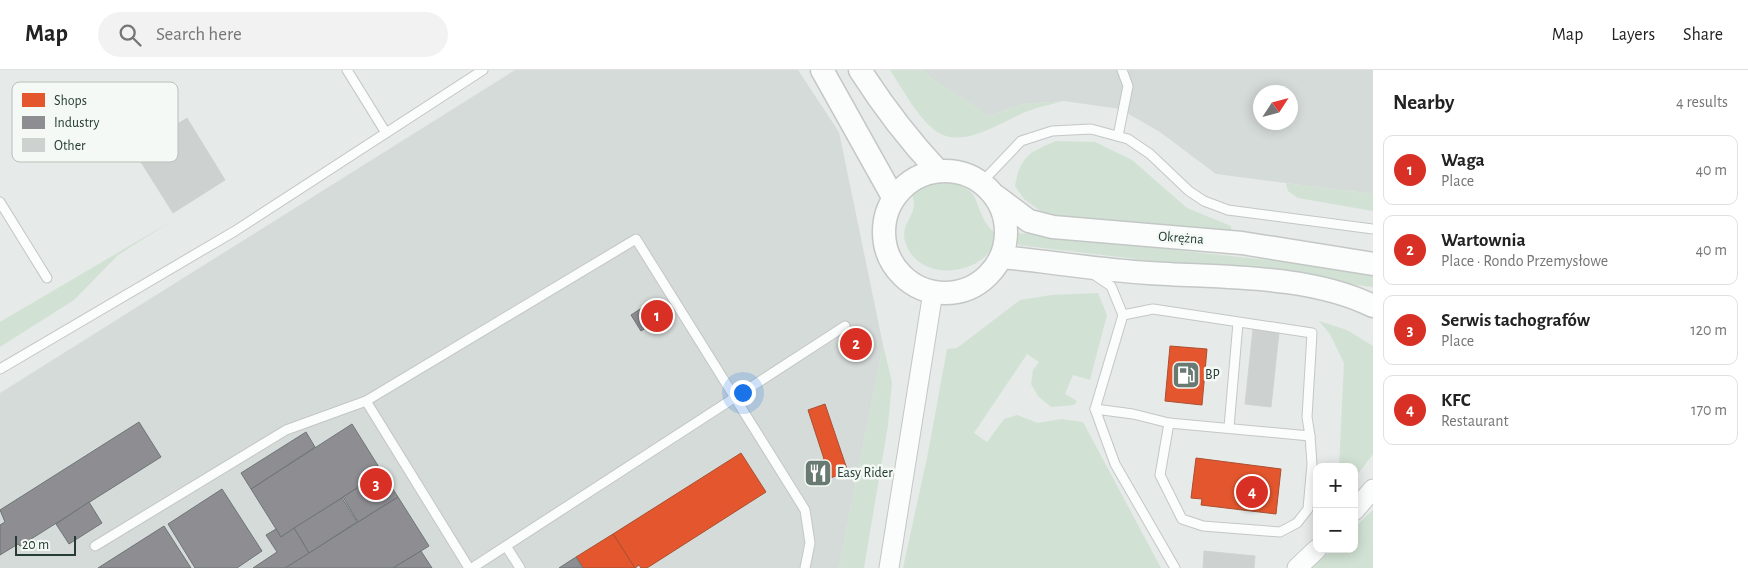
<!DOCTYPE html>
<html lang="en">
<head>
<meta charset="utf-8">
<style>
	body { margin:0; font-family:"Alegreya Sans",sans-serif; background:#f2f2f2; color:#222 }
	.controls { position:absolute; right:15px; bottom:15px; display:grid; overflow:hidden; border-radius:10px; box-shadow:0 2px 12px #0003 }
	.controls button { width:45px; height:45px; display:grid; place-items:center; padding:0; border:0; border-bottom:1px solid #e0e0e0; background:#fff; color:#222; font:25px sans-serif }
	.compass { position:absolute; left:1253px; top:15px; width:45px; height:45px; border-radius:50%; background:#fff; box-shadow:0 2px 12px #0003; rotate:54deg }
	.scale { position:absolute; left:15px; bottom:12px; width:61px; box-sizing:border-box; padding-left:5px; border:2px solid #253d34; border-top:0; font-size:14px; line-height:18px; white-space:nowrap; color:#253d34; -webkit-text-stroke:4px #f5f9f6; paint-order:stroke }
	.you { position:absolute; left:742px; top:322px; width:18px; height:18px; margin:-12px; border:4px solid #fff; border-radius:50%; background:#1a73e8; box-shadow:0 0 0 8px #1a73e833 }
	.badge { display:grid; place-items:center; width:32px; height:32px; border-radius:50%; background:#d93025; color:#fff; font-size:16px; font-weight:700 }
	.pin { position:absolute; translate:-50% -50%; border:2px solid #fff; box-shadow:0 1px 5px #0006 }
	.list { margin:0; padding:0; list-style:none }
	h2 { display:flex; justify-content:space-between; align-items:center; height:65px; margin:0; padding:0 20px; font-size:21px }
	h2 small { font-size:16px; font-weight:400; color:#767676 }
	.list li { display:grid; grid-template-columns:32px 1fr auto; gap:15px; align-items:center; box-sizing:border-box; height:70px; margin:0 10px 10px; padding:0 10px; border:1px solid #e0e0e0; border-radius:10px }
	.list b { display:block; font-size:19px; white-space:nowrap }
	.list p { margin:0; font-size:16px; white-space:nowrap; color:#767676 }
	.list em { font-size:16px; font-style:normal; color:#767676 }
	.icon { flex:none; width:28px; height:28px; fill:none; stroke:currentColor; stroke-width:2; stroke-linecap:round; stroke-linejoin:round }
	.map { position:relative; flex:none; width:1373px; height:498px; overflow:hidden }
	header { display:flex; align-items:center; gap:30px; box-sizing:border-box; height:70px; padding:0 25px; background:#fff; border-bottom:1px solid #e0e0e0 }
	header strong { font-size:24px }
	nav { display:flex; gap:28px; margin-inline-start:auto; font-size:18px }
	.search { width:350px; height:45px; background:#f2f2f2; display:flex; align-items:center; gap:12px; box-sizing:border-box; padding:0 18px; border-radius:28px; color:#767676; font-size:19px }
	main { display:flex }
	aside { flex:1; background:#fff }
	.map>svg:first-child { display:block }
</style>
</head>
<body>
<header>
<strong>Map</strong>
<div class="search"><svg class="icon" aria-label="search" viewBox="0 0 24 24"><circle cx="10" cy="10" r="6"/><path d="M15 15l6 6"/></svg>Search here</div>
<nav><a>Map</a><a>Layers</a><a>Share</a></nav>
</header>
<main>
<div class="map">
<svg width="1373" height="498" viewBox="0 0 1373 498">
	<rect width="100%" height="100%" fill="#e6eae8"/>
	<!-- built -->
	<g fill="#d5dbd8" fill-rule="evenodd">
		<path d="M515 0H798L839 62 883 275 839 498H0V323Z"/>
		<path d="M922 0H1373V124L1216 104 1160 62 1120 39 1064 31 1024 34 989 46 932 9ZM1260 22H1290V52H1260Z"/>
	</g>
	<!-- green -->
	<g fill="#d1e2d4">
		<path d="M890 0H922L932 9 989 46 1024 34 1064 31C1053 34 1042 36 1031 40 1005 49 965 79 939 63 920 52 902 18 890 0Z"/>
		<path d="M1056 71 1095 72 1132 90 1187 138 1231 156V160L1046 145 1024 129 1015 116C1020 86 1030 82 1056 71Z"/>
		<path d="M940 112C988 114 970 142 995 163L996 171C992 177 989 184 982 189 959 207 917 205 906 174 899 156 914 148 914 134 914 130 912 126 912 122L922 115Z"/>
		<path d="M1286 113 1373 124V141L1298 128 1288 121Z"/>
		<path d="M170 152 118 185 74 230 0 277V252Z"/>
		<path d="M1018 163 1313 195 1373 206V217L1018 175Z"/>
		<path d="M1098 223 1107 245 1090 310 1073 305 1065 324 1077 331 1074 335 1051 337 1038 326 1031 314 1033 300 1039 292 1027 284 974 363 987 372 1004 349 1017 345 1038 353 1061 349 1083 352 1161 498H903L928 383 947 279 957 278 1020 230 1051 225Z"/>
		<path d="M1319 251 1347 260 1373 276V384L1354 409V397H1339L1344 293 1330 264Z"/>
		<path d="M883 275 892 312 888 355 864 498H839Z"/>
		<path d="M1373 440V498H1312L1332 479H1354V458Z"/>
	</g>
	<!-- shops -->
	<g fill="#e4572e" stroke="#ab4f30">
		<path d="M1170 276 1207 279 1202 335 1165 331Z"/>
		<path d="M825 334 848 402 812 414 806 395 824 389 808 340Z"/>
		<path d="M741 383 766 422 647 498H641L639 495 635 498 613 464Z"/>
		<path d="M1196 388 1281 399 1276 444 1201 435 1202 429 1191 428Z"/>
		<path d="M613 464 635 498H583L576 487Z"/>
	</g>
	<!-- industry -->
	<g fill="#8d8d92" stroke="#6e7576">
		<path d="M656 234 668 254 659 260 647 239Z"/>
		<path d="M645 236 655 252 641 261 631 245Z"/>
		<path d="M858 263 867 278 855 285 845 271Z"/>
		<path d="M139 352 161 387 20 476 18 474 0 485V455L5 452 0 440Z"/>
		<path d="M352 354 382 402 281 467 251 419Z"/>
		<path d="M306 362 315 377 251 419 241 403Z"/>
		<path d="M382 402 398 427 358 452 343 427Z"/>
		<path d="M222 419 262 481 237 498H195L168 454Z"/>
		<path d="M398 427 429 476 421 481 393 498H285Z"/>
		<path d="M342 428 357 452 309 483 294 458Z"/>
		<path d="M89 432 102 453 69 474 56 454Z"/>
		<path d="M164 456 191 498H98Z"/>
		<path d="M294 458 309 483 285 498H253L277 482 266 465 276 459 281 467Z"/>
		<path d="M421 481 432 498H393Z"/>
		<path d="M576 487 583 498H559Z"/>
	</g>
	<!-- building -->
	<g fill="#cdd2d0" stroke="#cfd3d1">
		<path d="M187 48 225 110 173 143 134 81Z"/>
		<path d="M1254 250 1280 253 1271 337 1245 334Z"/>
		<path d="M1204 481 1255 486 1254 498H1203Z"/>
	</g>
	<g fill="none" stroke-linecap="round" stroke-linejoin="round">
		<!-- service casing -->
		<g stroke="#c3c7c5" stroke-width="11">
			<g id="service">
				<path d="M347 0 386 63"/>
				<path d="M1118 66 1128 16 1122 0"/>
				<path d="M982 112 1021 71 1052 61 1091 59 1128 69 1150 84 1189 121 1204 131 1228 140 1373 159"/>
				<path d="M0 132 47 208"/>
				<path d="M1093 204 1111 216 1123 245 1095 339 1115 394 1175 498"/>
				<path d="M0 299 235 161 483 0"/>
				<path d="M1095 339 1133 344 1169 353 1310 366 1307 347 1312 263 1153 239 1123 245"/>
				<path d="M1169 353 1160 405 1182 449 1203 456 1280 462 1297 453 1308 439 1312 394 1310 366"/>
				<path d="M1229 357 1238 253"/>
				<path d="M95 476 286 360 366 331"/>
				<path d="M506 476 520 498"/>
				<path d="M469 498 366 331 636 169 805 440 810 473 805 498"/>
				<path d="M472 498 845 256"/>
			</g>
		</g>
		<!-- minor casing -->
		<g stroke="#c3c7c5" stroke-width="21">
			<g id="minor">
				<path d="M1354 441 1373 419"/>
				<path d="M889 498 933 222"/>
				<path d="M1297 498 1317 479"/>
			</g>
		</g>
		<!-- tertiary casing -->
		<g stroke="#c3c7c5" stroke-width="25">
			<g id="tertiary">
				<path d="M822 0 893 127"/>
				<path d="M860 0C883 36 909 70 938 101"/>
				<circle cx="945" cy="162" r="61"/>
				<path d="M997 127 1029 151 1053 157 1242 173 1373 194"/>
				<path d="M1002 187C1051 192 1100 200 1149 203 1221 208 1308 204 1373 236"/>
			</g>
		</g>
		<!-- service -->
		<use href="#service" stroke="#fbfcfc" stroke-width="9"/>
		<!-- minor -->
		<use href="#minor" stroke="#fbfcfc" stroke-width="19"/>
		<!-- tertiary -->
		<use href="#tertiary" stroke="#fbfcfc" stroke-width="22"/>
	</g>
	<!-- icons -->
	<defs>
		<g id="fuel-square" transform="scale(1.4375)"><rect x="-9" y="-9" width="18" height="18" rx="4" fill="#697a73" stroke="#f5f9f6"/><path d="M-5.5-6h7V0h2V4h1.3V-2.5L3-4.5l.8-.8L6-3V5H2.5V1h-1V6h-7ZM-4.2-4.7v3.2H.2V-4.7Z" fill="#fff"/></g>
		<g id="restaurant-square" transform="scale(1.4375)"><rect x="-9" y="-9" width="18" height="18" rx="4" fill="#697a73" stroke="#f5f9f6"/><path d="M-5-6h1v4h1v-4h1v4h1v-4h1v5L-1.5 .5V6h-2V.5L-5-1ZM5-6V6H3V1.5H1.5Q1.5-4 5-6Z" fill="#fff"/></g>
	</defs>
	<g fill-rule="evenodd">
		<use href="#fuel-square" x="1186" y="305"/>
		<use href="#restaurant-square" x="818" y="403"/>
	</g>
	<g text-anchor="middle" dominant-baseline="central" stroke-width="5" stroke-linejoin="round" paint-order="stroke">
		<!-- street labels -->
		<g font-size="14" fill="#253d34" stroke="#f5f9f6">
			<text transform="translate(1181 168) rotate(4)">Okrężna</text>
		</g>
		<!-- poi labels -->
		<g font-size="14" fill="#253d34" stroke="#f5f9f6" text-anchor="start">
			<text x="1205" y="305">BP</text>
			<text x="837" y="403">Easy Rider</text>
		</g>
	</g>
	<!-- legend -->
	<rect x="12" y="12" width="166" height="80" rx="8" fill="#f5f9f6" stroke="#b7c1bc" stroke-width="1"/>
	<rect x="22" y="23" width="23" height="14" fill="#e4572e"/>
	<rect x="22" y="46" width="23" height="13" fill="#8d8d92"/>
	<rect x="22" y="68" width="23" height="14" fill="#cdd2d0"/>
	<g font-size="14" fill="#253d34">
		<text x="54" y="35">Shops</text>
		<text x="54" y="57">Industry</text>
		<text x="54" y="80">Other</text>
	</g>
</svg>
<div class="controls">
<button>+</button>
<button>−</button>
</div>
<svg class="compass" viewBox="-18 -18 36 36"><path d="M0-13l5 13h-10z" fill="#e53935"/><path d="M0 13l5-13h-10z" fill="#767676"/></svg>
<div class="scale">20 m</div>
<div class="you"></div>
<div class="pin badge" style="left:657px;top:246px">1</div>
<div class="pin badge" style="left:856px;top:274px">2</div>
<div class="pin badge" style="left:376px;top:414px">3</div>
<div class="pin badge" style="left:1252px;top:422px">4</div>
</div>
<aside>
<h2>Nearby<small>4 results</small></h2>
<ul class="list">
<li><span class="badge">1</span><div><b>Waga</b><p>Place</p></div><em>40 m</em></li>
<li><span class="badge">2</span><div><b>Wartownia</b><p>Place · Rondo Przemysłowe</p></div><em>40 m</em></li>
<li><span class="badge">3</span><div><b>Serwis tachografów</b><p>Place</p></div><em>120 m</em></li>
<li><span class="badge">4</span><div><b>KFC</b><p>Restaurant</p></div><em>170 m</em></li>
</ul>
</aside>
</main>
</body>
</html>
